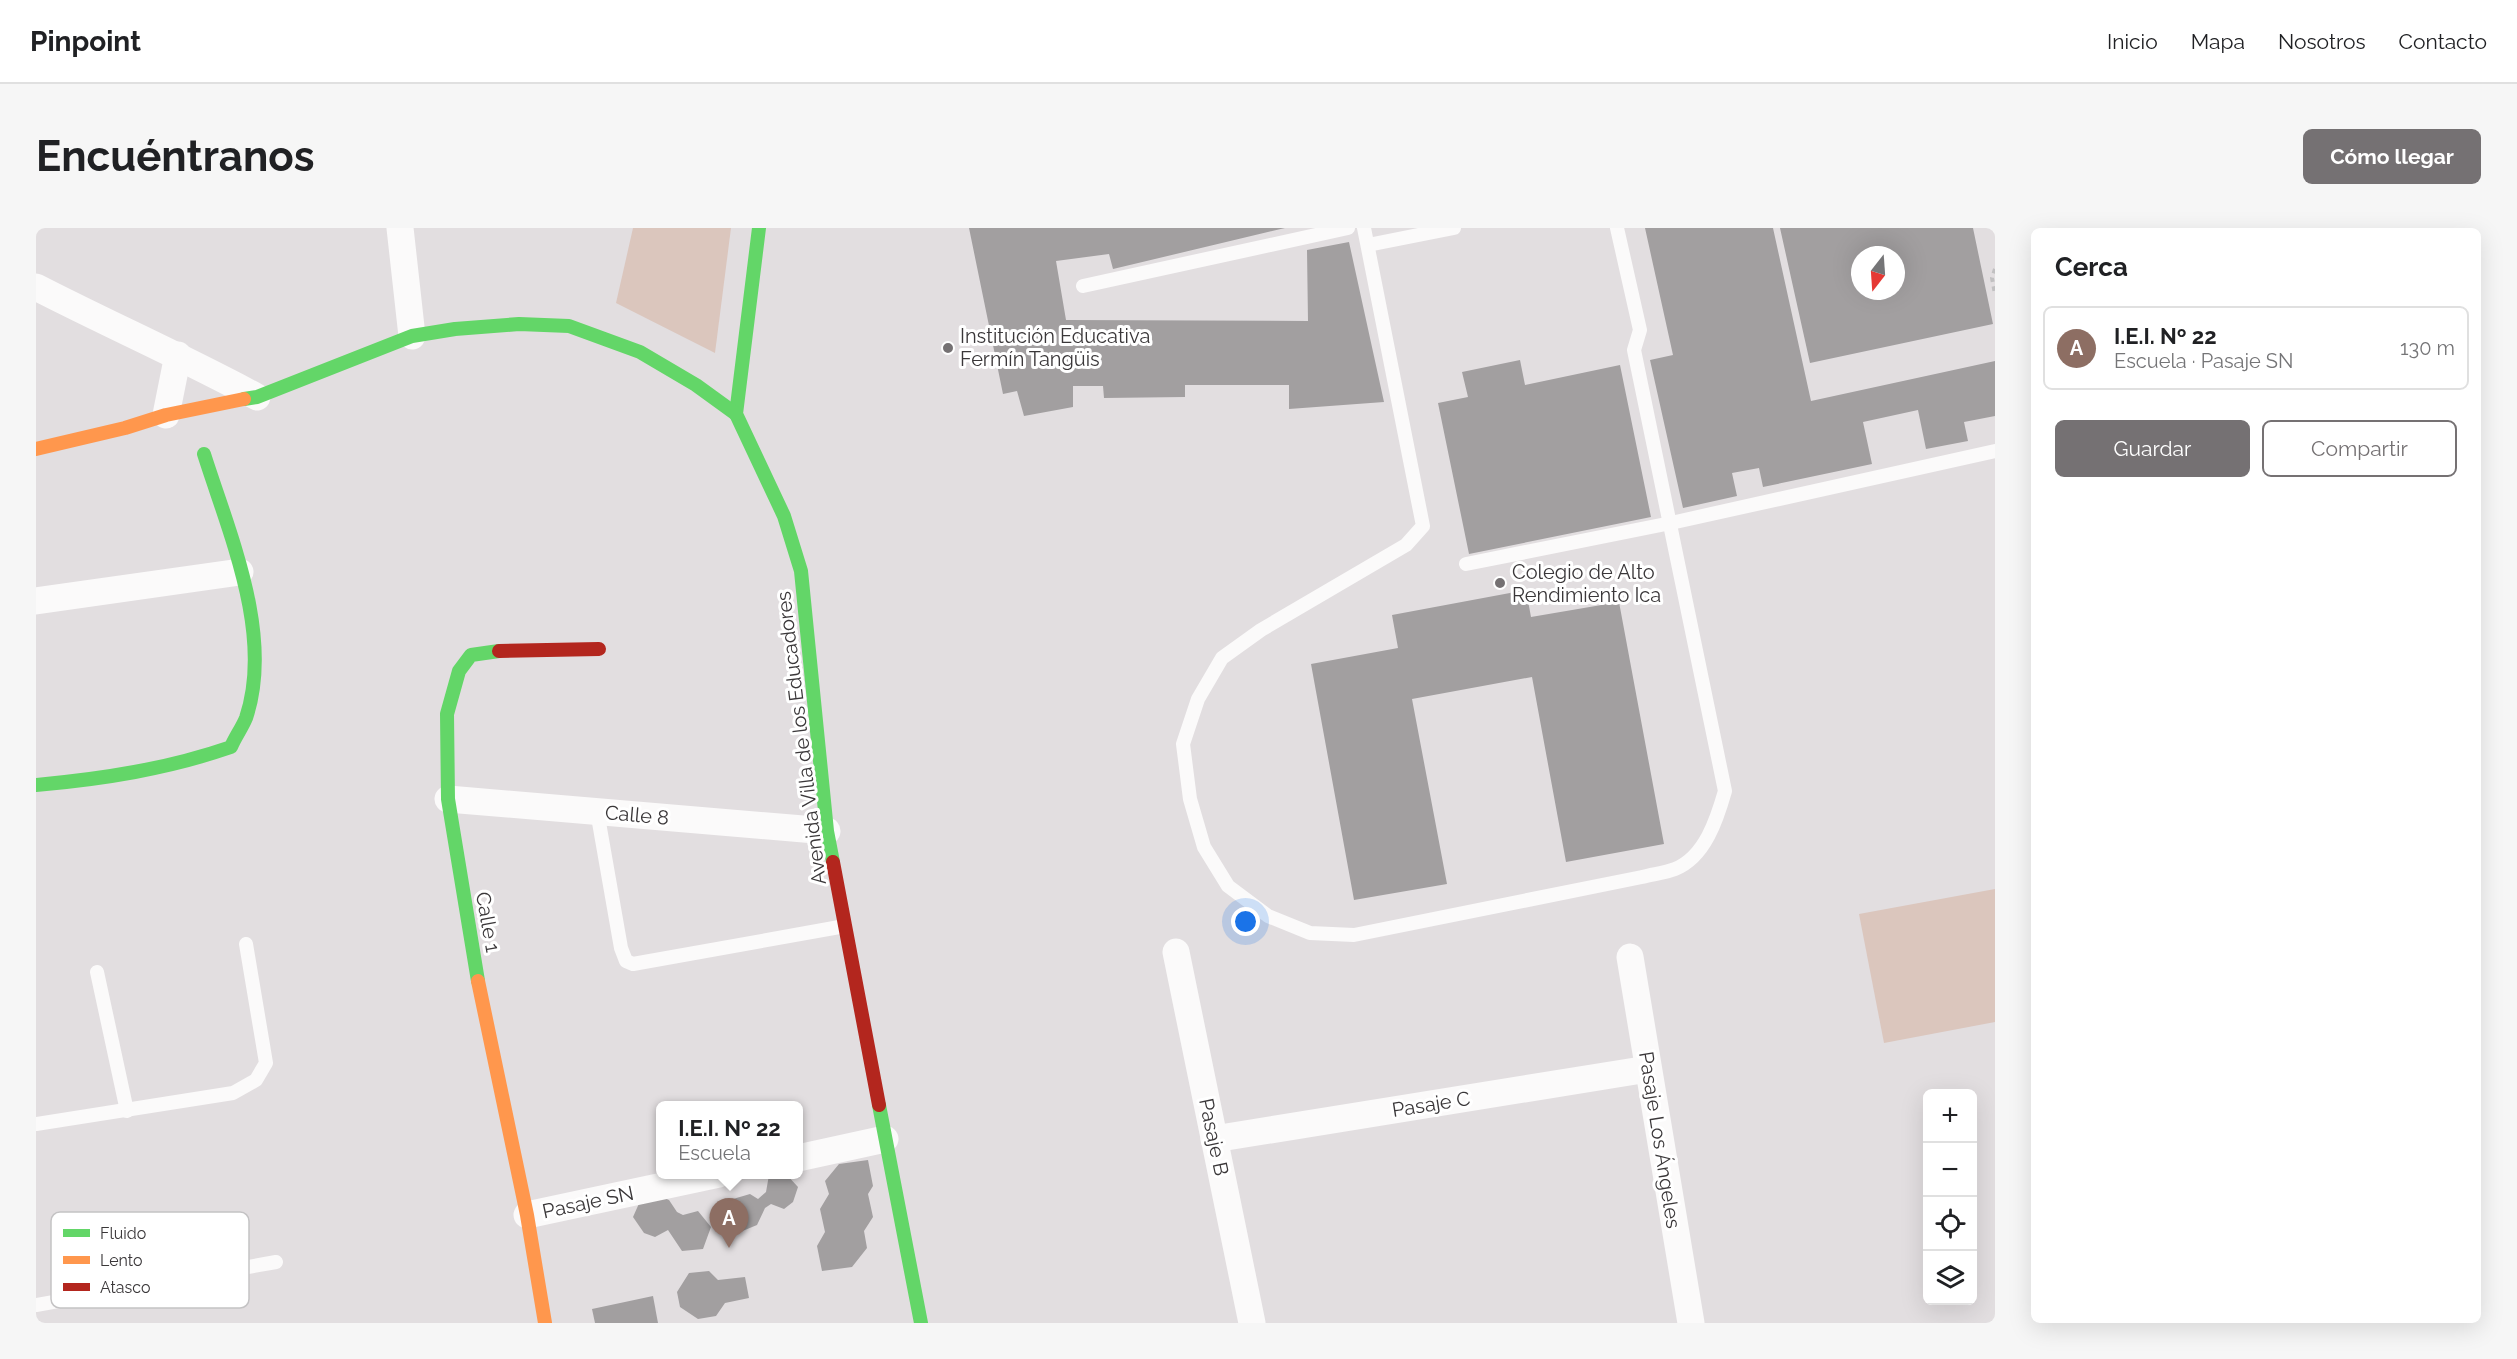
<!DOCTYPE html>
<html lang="es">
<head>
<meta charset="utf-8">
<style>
	body { margin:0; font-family:Raleway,sans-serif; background:#f6f6f6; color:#202124 }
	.controls { position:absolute; right:18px; bottom:18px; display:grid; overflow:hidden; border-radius:9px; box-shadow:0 6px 24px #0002 }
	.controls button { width:54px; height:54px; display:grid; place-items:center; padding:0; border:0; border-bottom:2px solid #e0e0e0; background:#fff; color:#202124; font:30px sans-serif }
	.compass { position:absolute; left:1815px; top:18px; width:54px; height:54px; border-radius:50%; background:#fff; box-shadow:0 6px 24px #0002; rotate:197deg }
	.you { position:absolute; left:1210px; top:694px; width:21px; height:21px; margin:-15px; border:4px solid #fff; border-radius:50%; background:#1a73e8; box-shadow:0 0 0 9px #1a73e833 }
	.badge { display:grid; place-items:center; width:39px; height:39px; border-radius:50%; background:#757173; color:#fff; font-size:20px; font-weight:700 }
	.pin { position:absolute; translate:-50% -50px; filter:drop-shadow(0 2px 3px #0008) }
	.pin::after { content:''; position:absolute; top:32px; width:21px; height:18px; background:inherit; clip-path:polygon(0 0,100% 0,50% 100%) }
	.popup { position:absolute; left:620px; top:873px; width:147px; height:78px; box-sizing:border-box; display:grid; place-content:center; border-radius:9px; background:#fff; filter:drop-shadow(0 2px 4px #0005); font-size:20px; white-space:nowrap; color:#757577 }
	.popup b { font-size:22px; color:#202124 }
	.popup::after { content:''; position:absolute; left:50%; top:100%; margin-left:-12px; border:12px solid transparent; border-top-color:#fff }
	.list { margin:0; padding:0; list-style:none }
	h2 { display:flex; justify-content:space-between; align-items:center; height:78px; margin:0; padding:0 24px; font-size:26px }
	h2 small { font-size:20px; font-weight:400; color:#757577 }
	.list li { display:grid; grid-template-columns:39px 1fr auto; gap:18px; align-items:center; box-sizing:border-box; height:84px; margin:0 12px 12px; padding:0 12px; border:2px solid #e0e0e0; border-radius:9px }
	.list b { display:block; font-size:22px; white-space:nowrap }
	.list p { margin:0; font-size:20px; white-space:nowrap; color:#757577 }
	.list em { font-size:20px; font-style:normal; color:#757577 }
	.actions { display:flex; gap:12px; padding:18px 24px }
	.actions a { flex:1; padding:14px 0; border:2px solid #757173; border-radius:9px; text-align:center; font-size:21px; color:#757173 }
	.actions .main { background:#757173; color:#fff }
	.icon { flex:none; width:33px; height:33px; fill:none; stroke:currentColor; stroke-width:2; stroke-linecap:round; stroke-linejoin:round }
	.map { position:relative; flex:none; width:1959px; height:1095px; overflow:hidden; border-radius:9px }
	header { display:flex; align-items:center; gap:36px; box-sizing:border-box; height:84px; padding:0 30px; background:#fff; border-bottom:2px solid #e0e0e0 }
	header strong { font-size:28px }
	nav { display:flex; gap:33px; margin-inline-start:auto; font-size:21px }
	.intro { display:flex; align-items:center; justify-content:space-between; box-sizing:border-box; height:144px; padding:0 36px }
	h1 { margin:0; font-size:42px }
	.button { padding:15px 27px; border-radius:9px; background:#757173; color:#fff; font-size:21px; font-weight:700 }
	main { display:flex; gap:36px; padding:0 36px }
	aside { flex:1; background:#fff; border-radius:9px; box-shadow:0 6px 24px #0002 }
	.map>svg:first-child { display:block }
</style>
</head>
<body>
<header>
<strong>Pinpoint</strong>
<nav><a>Inicio</a><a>Mapa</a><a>Nosotros</a><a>Contacto</a></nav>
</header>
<div class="intro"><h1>Encuéntranos</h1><a class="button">Cómo llegar</a></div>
<main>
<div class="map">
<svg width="1959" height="1095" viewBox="0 0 1959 1095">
	<rect width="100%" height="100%" fill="#e2dee0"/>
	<!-- green -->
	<g fill="#dbc6bd">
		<path d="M597 0H695L679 125 580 75Z"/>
		<path d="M1959 661V794L1848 815 1823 686Z"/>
	</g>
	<!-- building -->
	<g fill="#a29fa0" fill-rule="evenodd">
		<path d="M933 0H1249L1077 41 1073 26 1020 33 1030 92 1272 93 1271 22 1313 14 1348 174 1253 181V157H1149V169L1068 170 1067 158H1037V179L988 188 981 163 967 166Z"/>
		<path d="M1609 0H1737L1775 173 1959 133V188L1928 194 1932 213 1890 221 1882 182 1827 194 1836 236 1727 259 1723 240 1696 245 1701 268 1647 280 1614 132 1637 127Z"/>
		<path d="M1744 0H1937L1957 96 1774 135ZM1824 27H1860V63H1824Z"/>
		<path d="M1484 132 1489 157 1584 137 1615 289 1433 326 1402 175 1432 169 1426 144Z"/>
		<path d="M1490 362 1495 389 1583 374 1628 616 1530 634 1496 449 1376 471 1411 656 1318 672 1275 436 1362 420 1356 387Z"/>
		<path d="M832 932 837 958 832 966 837 989 828 1003 831 1020 816 1039 786 1043 781 1018 789 1004 784 981 793 966 789 953 803 936Z"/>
		<path d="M750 946 762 959 757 974 748 981 735 976 729 980 721 997 704 1004 693 991 697 971 714 966 722 971 730 964 733 947Z"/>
		<path d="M619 966 633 972 641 984 647 987 662 983 675 999 667 1021 646 1023 632 1002 619 1009 608 1005 597 989 605 971Z"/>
		<path d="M673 1043 682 1052 709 1049 713 1070 689 1075 680 1088 662 1091 644 1079 641 1064 653 1045Z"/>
		<path d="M617 1068 622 1095H559L556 1081Z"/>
	</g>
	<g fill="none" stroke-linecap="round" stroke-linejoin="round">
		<!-- path -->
		<path stroke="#c1c0c1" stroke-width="4" stroke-dasharray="4.5 4.5" stroke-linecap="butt" d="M1959 41 1956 50 1959 66"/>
		<!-- lane -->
		<g stroke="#fbfafa" stroke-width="14">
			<path d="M1328 0 1387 298 1370 317 1225 402 1186 430 1162 471 1147 516 1154 571 1168 619 1192 658 1232 688 1274 705 1318 707 1606 649C1617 646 1629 645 1639 641 1669 629 1681 591 1689 563L1598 122 1604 102 1581 0"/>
			<path d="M1332 17 1418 0"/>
			<path d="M1047 58 1312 0"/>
			<path d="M1430 336 1635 295 1959 223"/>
			<path d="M561 583 585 720 590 733 597 736 809 698"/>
			<path d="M61 744 91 883"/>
			<path d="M0 896 197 865 220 852 230 835 210 716"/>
			<path d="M0 1077 240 1034"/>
		</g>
		<!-- street -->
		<g stroke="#fbfafa" stroke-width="27">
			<path d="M364 0 376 108"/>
			<path d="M0 59C74 97 149 130 221 169"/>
			<path d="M130 187 142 127"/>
			<path d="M0 373 204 344"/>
			<path d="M412 571 791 603"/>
			<path d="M1140 724 1216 1095"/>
			<path d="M1594 729 1655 1095"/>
			<path d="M1178 911 1612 841"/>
			<path d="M762 930 849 911"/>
			<path d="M491 987 683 946"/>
		</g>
		<!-- fast -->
		<g stroke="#63d668" stroke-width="14">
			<path d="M723 0 700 186 748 288 765 343 791 603 797 634"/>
			<path d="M208 171 221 169 376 108 419 101 483 96 533 98 604 124 660 157 700 186"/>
			<path d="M0 557C67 551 131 541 195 519 199 509 206 500 210 490 238 407 193 305 168 226"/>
			<path d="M442 753 412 571 411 486 423 443 435 427 463 423"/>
			<path d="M843 877 885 1095"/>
		</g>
		<!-- slow -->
		<g stroke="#ff974d" stroke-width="14">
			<path d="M0 221 89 200 130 187 208 171"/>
			<path d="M442 753 491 987 509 1095"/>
		</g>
		<!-- jam -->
		<g stroke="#b3261e" stroke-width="14">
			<path d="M463 423 563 421"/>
			<path d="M797 634 843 877"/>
		</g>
	</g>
	<!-- markers -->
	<g fill="#757173" stroke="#fff" stroke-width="2">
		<circle cx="912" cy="120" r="6"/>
		<circle cx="1464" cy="355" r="6"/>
	</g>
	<g text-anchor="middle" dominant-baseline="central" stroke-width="6" stroke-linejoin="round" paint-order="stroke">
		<!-- poi labels -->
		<g font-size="20" fill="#3a3739" stroke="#fff" text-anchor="start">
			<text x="924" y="108">Institución Educativa<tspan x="924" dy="23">Fermín Tangüis</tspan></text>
			<text x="1476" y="344">Colegio de Alto<tspan x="1476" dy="23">Rendimiento Ica</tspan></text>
		</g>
		<!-- street labels -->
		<g font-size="20" fill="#3a3739" stroke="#fff">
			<text transform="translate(765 510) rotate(-97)">Avenida Villa de los Educadores</text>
			<text transform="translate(601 587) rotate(5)">Calle 8</text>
			<text transform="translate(452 694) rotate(80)">Calle 1</text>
			<text transform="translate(1395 876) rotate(-9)">Pasaje C</text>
			<text transform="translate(1178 909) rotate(78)">Pasaje B</text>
			<text transform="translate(1624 912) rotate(81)">Pasaje Los Ángeles</text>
			<text transform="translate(552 974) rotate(-12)">Pasaje SN</text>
		</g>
	</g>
	<!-- legend -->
	<rect x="15" y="984" width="198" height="96" rx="9" fill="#fff" stroke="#c4c3c4" stroke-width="1.5"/>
	<rect x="27" y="1001" width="27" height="8" fill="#63d668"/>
	<rect x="27" y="1028" width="27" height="8" fill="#ff974d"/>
	<rect x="27" y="1055" width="27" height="8" fill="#b3261e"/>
	<g font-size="16" fill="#3a3739">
		<text x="64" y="1011">Fluido</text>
		<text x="64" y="1038">Lento</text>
		<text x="64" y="1065">Atasco</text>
	</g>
</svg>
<div class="controls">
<button>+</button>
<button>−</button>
<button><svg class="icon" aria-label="locate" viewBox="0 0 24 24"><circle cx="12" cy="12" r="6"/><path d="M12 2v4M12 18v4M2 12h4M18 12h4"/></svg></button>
<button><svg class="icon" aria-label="layers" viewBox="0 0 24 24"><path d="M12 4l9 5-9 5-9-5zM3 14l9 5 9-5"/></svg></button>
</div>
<svg class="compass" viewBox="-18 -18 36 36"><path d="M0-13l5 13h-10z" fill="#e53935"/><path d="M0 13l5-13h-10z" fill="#757577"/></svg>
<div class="you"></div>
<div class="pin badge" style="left:693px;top:1020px;background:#8d6e63">A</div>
<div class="popup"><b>I.E.I. Nº 22</b>Escuela</div>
</div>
<aside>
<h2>Cerca<small></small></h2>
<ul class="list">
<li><span class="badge" style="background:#8d6e63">A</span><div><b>I.E.I. Nº 22</b><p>Escuela · Pasaje SN</p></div><em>130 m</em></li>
</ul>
<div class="actions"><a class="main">Guardar</a><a>Compartir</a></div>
</aside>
</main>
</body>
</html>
